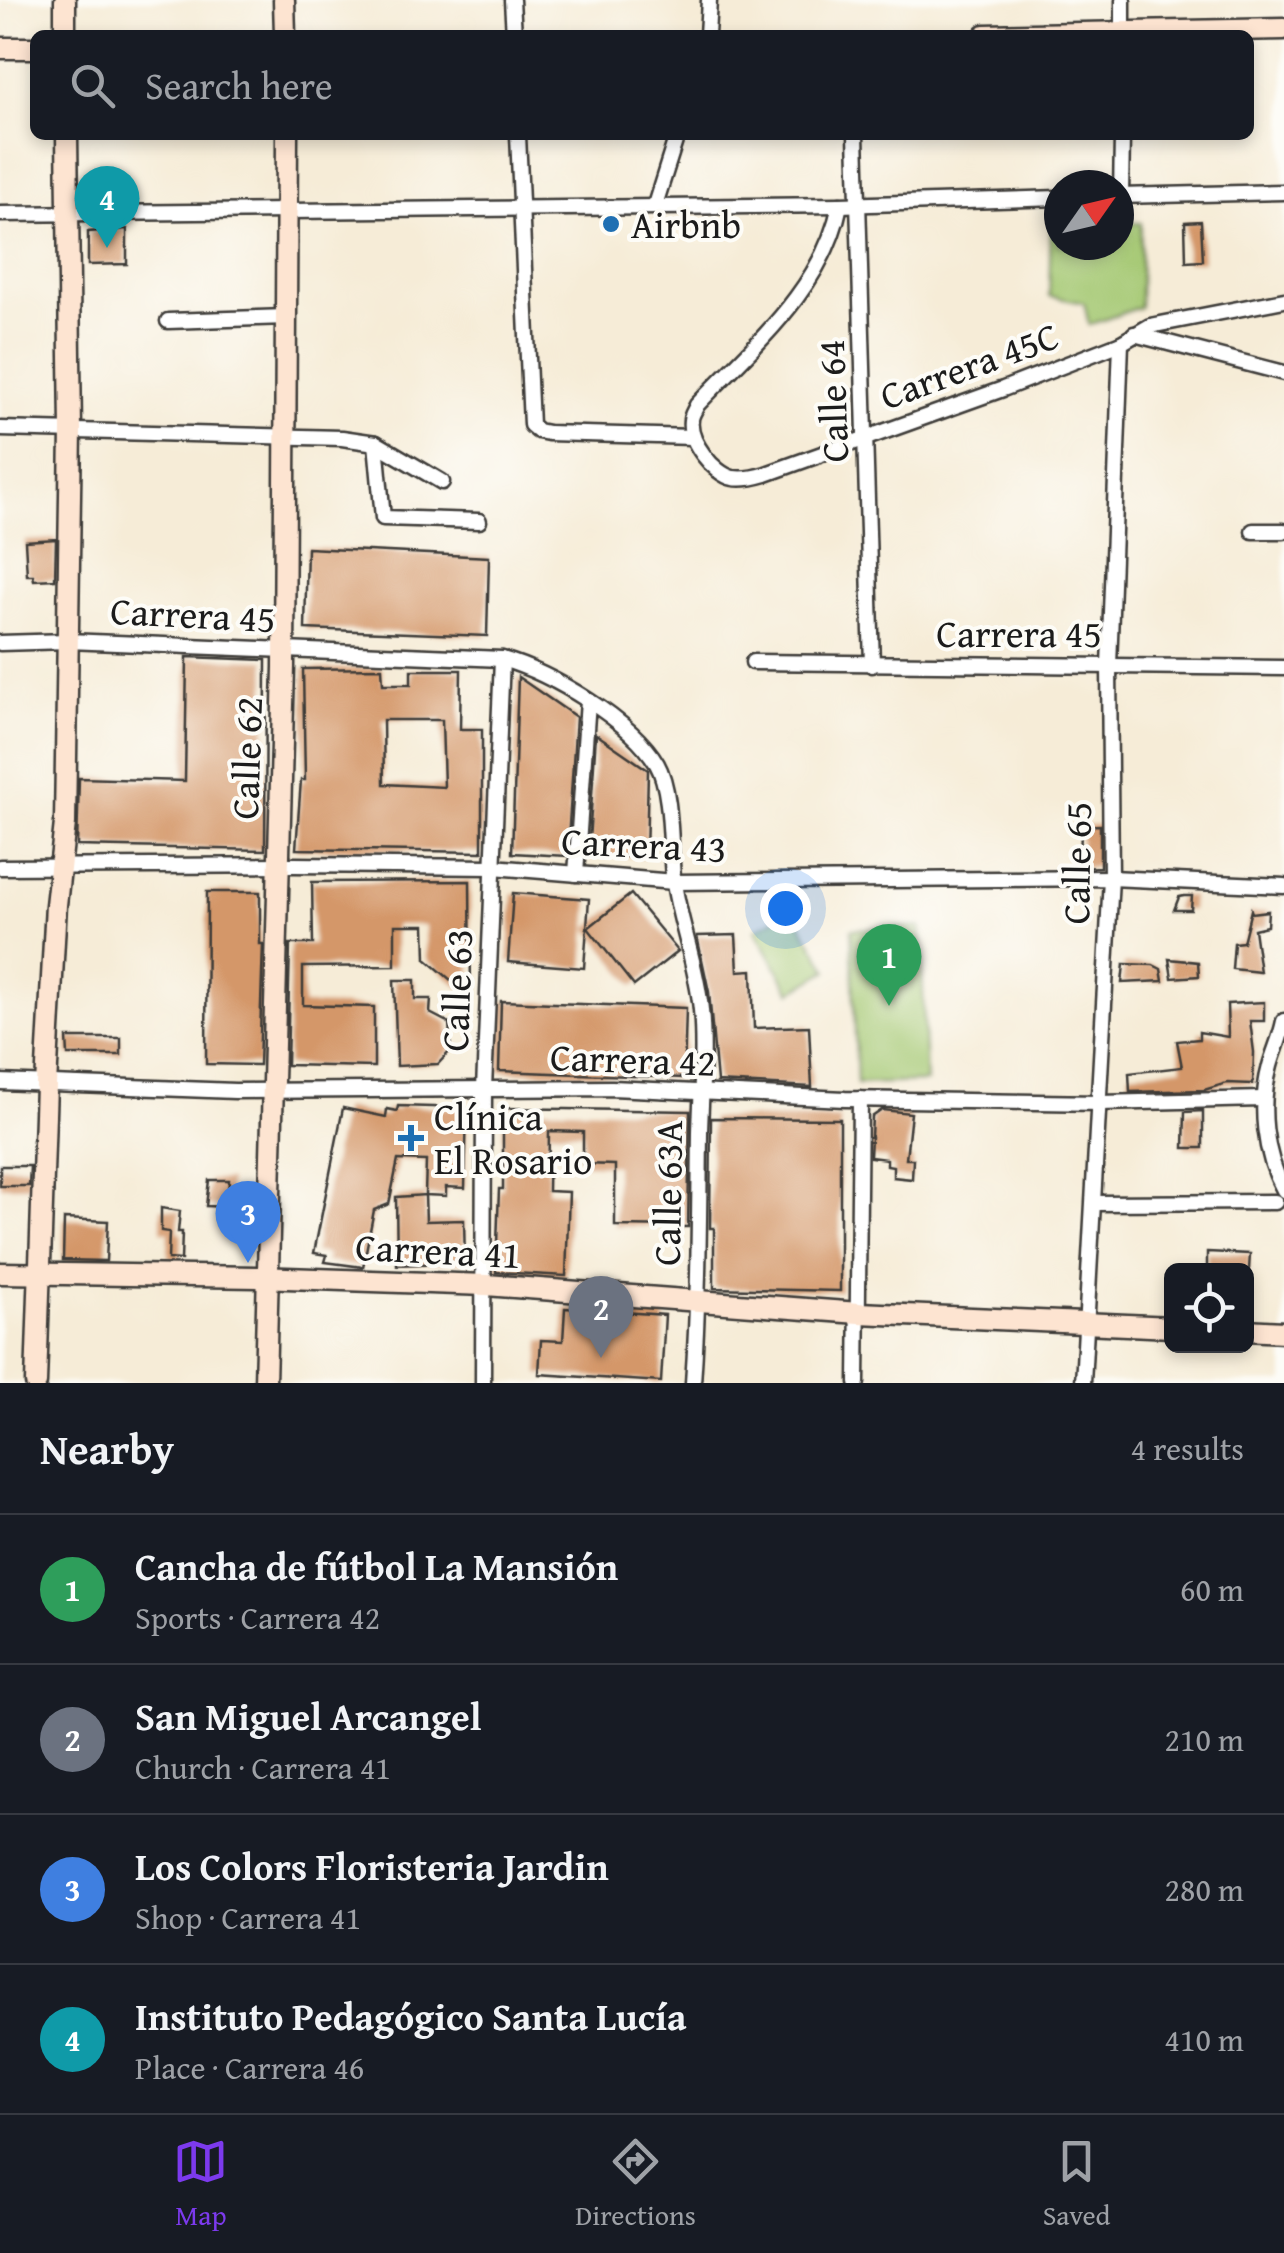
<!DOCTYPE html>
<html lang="en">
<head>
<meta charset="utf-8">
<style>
	body { margin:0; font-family:"Gentium Book Plus",serif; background:#242831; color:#f1f3f6 }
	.controls { position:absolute; right:30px; bottom:30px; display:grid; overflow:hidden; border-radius:15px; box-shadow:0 5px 15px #0003 }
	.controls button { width:90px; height:90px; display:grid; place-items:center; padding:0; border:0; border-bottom:2px solid #363941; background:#171b24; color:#f1f3f6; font:50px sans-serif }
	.compass { position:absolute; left:1044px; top:170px; width:90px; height:90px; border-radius:50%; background:#171b24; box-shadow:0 5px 15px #0003; rotate:56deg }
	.you { position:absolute; left:785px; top:908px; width:35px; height:35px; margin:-25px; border:8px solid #fff; border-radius:50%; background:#1a73e8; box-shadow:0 0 0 15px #1a73e833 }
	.badge { display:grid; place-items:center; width:65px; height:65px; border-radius:50%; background:#7c3aed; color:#fff; font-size:32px; font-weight:700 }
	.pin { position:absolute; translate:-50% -82px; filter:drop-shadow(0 2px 5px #0008) }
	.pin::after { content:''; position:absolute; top:52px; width:35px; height:30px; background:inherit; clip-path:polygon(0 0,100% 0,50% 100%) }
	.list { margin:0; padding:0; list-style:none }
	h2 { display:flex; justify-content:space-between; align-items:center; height:130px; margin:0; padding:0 40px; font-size:42px }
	h2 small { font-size:32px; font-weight:400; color:#9ea1a6 }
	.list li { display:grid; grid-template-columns:65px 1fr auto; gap:30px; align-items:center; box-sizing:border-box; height:150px; padding:0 40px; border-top:2px solid #363941 }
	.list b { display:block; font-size:38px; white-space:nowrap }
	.list p { margin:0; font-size:32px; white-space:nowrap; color:#9ea1a6 }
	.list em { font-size:32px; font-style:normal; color:#9ea1a6 }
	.icon { flex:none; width:55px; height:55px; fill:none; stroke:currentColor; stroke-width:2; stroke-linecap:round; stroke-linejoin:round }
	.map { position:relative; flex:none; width:1284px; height:1383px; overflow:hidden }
	.search { position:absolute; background:#171b24; box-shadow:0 5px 15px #0003; left:30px; right:30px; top:30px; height:110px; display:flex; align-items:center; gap:25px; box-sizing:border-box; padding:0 35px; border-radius:15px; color:#9ea1a6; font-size:38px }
	.sheet { height:730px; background:#171b24 }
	nav { display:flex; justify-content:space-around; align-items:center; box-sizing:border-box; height:140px; border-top:2px solid #363941; background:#171b24; font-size:28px; color:#9ea1a6 }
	nav a { display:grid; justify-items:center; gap:5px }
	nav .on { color:#7c3aed }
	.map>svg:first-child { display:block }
</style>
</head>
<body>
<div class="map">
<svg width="1284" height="1383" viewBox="0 0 1284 1383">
	<rect width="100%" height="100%" fill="#fdfcf7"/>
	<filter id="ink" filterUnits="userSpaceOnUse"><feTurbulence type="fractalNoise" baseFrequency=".01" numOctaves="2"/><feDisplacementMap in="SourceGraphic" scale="20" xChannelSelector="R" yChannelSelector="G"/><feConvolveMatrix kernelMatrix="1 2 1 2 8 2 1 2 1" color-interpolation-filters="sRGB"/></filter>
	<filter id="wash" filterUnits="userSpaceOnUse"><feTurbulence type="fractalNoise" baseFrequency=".0048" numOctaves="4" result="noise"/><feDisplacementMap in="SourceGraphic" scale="40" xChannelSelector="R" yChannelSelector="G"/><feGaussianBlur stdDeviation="2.25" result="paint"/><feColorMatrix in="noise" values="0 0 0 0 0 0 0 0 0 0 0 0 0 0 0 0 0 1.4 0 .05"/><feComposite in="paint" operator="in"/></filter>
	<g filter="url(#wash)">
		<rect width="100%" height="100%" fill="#f6ecd7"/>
		<!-- green -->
		<g fill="#a4c872" stroke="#607247" stroke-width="2.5">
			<path d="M1119 223H1141L1140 307 1089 325 1084 303 1049 296 1051 224H1059V245H1119Z"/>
			<path d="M792 909 828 970 791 992 755 930Z"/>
			<path d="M921 927 926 1082 857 1084 851 929Z"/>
		</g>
		<g id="blocks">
			<!-- building -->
			<g fill="#d49769" fill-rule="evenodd">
				<path d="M1201 221 1203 261 1186 262 1185 222Z"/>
				<path d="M127 229V264L88 265V232Z"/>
				<path d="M56 539 55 579 34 580 33 575H27L25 541Z"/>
				<path d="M307 548 489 557 487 636 305 629Z"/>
				<path d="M187 657 266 660 265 850 77 846 79 778 185 781Z"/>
				<path d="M382 668 383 684H411V670H461L460 729H482V852L296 849 301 780H305L303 669ZM383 720H442L444 787 384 784Z"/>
				<path d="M518 677 576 717 567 856 512 853Z"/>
				<path d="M596 734 648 770 646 857 588 856Z"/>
				<path d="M1100 825V867L1080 868 1081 826Z"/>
				<path d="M470 881 471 997 426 959 425 925H395V966L303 967V1005L374 1007V1067L287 1065 290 944H313L312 882Z"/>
				<path d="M207 892H260V944H263L259 1065 206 1064Z"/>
				<path d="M513 893 589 899 584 968 508 962Z"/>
				<path d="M631 894 678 951 634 986 588 928Z"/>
				<path d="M1184 896H1192L1191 910H1174L1179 897Z"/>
				<path d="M1251 910 1252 913 1268 911 1267 926 1254 929 1260 972 1232 969 1234 943 1243 942Z"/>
				<path d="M736 935 738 971 752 970 754 1028 809 1026 812 1087 717 1082 709 992 697 936Z"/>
				<path d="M1169 959 1198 962 1199 976 1172 978Z"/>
				<path d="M1124 964 1153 965 1161 969 1163 981 1122 983Z"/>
				<path d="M394 980H415V999H431L430 1013 449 1023 451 1050 438 1064 397 1066Z"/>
				<path d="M501 1001 686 1008 684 1078 499 1071Z"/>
				<path d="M1264 1002V1021H1250L1254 1052 1253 1084 1227 1083 1204 1090 1130 1092 1129 1073 1182 1067 1177 1041 1199 1039V1032L1228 1037 1227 1004Z"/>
				<path d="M67 1038H121V1055H68Z"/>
				<path d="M398 1106 467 1108 465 1188 446 1187V1196L425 1195 426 1161 398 1160 389 1204 374 1210 363 1267 325 1262 327 1255 314 1253 343 1108 386 1117 387 1109 397 1111Z"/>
				<path d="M503 1108 690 1111 688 1227 615 1226V1165L583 1164V1132L549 1131 548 1191 569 1192 566 1276 496 1272 499 1189H503Z"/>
				<path d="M882 1110 911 1113 906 1159H913L912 1179 893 1177V1166L887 1165V1159L870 1157 872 1117Z"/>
				<path d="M1203 1111V1148H1184L1185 1112Z"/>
				<path d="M711 1118 840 1119V1291L714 1288V1228H710Z"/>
				<path d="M0 1166H30L29 1186H0Z"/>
				<path d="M209 1180H229L227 1207 206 1206Z"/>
				<path d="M425 1195 426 1221 464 1220 465 1262 397 1265 396 1197Z"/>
				<path d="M161 1208 180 1211 178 1232H182L181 1260 168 1259 169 1232 161 1231Z"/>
				<path d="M64 1219 108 1221 106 1261 63 1260Z"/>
				<path d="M1207 1252 1250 1254 1249 1270H1207Z"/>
				<path d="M565 1308 665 1315 661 1382 539 1374 541 1340 563 1341Z"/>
			</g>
		</g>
	</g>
	<g filter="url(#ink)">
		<use href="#blocks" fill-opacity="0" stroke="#3d3b38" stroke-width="2.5"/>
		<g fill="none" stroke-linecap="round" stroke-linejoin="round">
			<!-- street casing -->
			<g stroke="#3d3b38" stroke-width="19">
				<g id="street">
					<path d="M512 0 514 35"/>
					<path d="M707 35 709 0"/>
					<path d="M1123 35V0"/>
					<path d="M518 135 531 425 538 431 548 433 693 437"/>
					<path d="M856 135 872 665"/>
					<path d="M1119 196 1284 192"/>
					<path d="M1121 196 1122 135"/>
					<path d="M655 205 677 135"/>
					<path d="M840 205C823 289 754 345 697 405 695 410 691 415 691 420 688 441 714 474 733 478 744 480 756 477 766 474L1003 389 1121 343 1150 326 1284 300"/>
					<path d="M0 214 840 205 1059 198"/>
					<path d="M168 321 286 317"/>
					<path d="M1134 334 1284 373"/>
					<path d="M0 429 342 438 376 443 442 482"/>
					<path d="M376 443 383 518 479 521"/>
					<path d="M1253 531H1284"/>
					<path d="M0 643 68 641 502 659C551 673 631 720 657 764 672 790 670 846 673 877 679 922 697 965 701 1010 705 1050 701 1092 700 1132 699 1216 699 1299 693 1383"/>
					<path d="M753 662 1284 668"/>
					<path d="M0 867 294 865 493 867 674 882 1111 878 1284 886"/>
					<path d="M576 874 588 701"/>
					<path d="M1284 1021C1281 1037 1274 1051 1270 1066 1259 1106 1264 1154 1284 1190"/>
					<path d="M0 1082 235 1091 612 1088 845 1099 1100 1103 1263 1099"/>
					<path d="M1095 1203 1275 1202"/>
					<path d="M483 1383 484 1089 502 659"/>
					<path d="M857 1383 860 1099"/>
					<path d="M1083 1383 1111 878 1109 666 1121 343"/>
				</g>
			</g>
			<!-- secondary casing -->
			<g stroke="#3d3b38" stroke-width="25">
				<g id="secondary">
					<path d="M65 0V35"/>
					<path d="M284 0 285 35"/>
					<path d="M985 35 1284 29"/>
					<path d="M0 48H35"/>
					<path d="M0 1273 258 1277 486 1285 859 1313 1172 1327"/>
					<path d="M1246 1330 1284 1332"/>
					<path d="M36 1383 46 1085 56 905 65 823 71 430 67 135"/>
					<path d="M265 1383 284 667 287 135"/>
				</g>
			</g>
			<!-- street -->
			<use href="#street" stroke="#fff" stroke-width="14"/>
			<!-- secondary -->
			<use href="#secondary" stroke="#fde4d1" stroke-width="20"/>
		</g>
	</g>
	<!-- markers -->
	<g fill="#1f6fb2" stroke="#fdfcf7" stroke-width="4">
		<circle cx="611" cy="224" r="10"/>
		<path d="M406 1123h10v10h10v10h-10v10h-10v-10h-10v-10h10z"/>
	</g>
	<g text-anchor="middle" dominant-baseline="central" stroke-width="8" stroke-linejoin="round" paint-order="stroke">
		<!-- poi labels -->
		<g font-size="38" fill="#1c1c1c" stroke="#fdfcf7" text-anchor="start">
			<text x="631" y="224">Airbnb</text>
			<text x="434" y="1116">Clínica<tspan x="434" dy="44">El Rosario</tspan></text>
		</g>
		<!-- street labels -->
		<g font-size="38" fill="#1c1c1c" stroke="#fdfcf7">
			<text transform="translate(969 365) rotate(-20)">Carrera 45C</text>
			<text transform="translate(832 401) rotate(-92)">Calle 64</text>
			<text transform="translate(193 614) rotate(3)">Carrera 45</text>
			<text x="1019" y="633">Carrera 45</text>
			<text transform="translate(246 758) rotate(-88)">Calle 62</text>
			<text transform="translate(644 844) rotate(3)">Carrera 43</text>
			<text transform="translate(1076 863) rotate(-89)">Calle 65</text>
			<text transform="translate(456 990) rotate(-88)">Calle 63</text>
			<text transform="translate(633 1059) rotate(2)">Carrera 42</text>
			<text transform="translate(667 1193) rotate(-89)">Calle 63A</text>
			<text transform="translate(438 1250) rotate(3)">Carrera 41</text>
		</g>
	</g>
</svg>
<div class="controls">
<button><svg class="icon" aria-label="locate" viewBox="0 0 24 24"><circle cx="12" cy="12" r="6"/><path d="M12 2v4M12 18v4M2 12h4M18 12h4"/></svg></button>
</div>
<svg class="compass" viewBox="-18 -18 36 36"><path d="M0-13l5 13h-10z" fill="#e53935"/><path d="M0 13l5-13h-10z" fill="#9ea1a6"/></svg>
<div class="you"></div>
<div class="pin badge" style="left:889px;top:1006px;background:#2e9e5b">1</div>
<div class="pin badge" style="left:601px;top:1358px;background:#6b7280">2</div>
<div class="pin badge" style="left:248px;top:1263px;background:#3f7fe0">3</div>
<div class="pin badge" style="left:107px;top:248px;background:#0f9aa8">4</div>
<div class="search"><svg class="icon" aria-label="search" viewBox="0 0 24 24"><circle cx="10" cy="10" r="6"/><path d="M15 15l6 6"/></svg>Search here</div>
</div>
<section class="sheet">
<h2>Nearby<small>4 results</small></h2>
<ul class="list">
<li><span class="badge" style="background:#2e9e5b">1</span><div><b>Cancha de fútbol La Mansión</b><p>Sports · Carrera 42</p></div><em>60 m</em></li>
<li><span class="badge" style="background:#6b7280">2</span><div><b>San Miguel Arcangel</b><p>Church · Carrera 41</p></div><em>210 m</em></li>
<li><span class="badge" style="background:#3f7fe0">3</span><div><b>Los Colors Floristeria Jardin</b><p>Shop · Carrera 41</p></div><em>280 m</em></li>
<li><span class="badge" style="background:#0f9aa8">4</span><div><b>Instituto Pedagógico Santa Lucía</b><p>Place · Carrera 46</p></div><em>410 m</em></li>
</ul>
</section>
<nav>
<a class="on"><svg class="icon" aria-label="map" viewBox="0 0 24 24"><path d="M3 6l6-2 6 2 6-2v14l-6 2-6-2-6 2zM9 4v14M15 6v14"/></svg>Map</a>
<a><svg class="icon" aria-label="directions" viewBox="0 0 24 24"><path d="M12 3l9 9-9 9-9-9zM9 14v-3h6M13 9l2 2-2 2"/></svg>Directions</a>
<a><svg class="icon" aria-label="saved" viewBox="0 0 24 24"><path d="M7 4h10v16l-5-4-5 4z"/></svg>Saved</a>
</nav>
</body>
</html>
